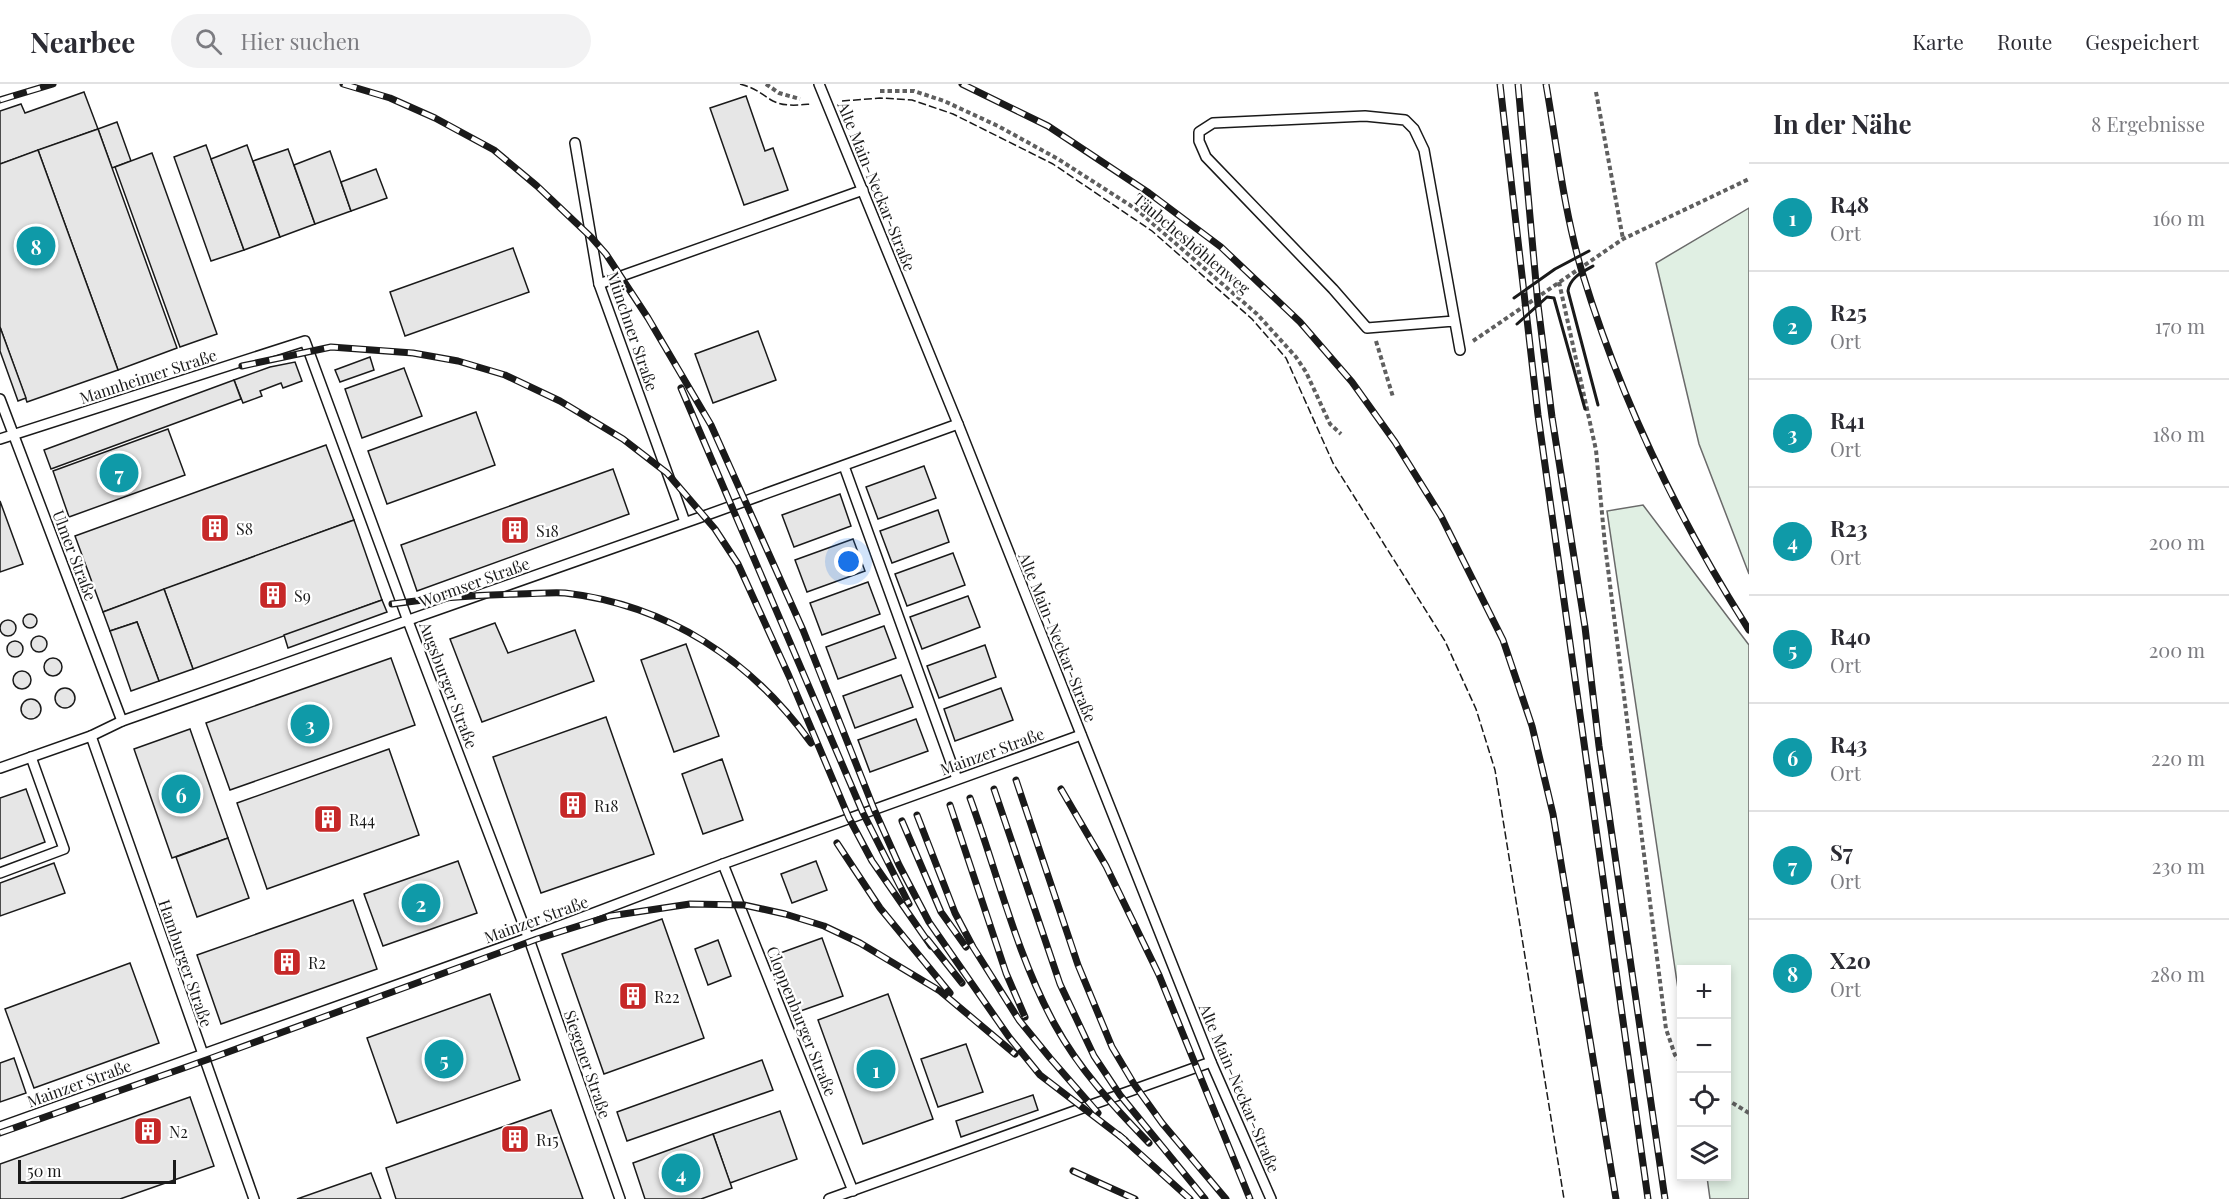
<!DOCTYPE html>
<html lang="de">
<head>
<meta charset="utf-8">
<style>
	body { margin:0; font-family:"Playfair Display",serif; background:#f2f2f3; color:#2b2b33 }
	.controls { position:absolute; right:18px; bottom:18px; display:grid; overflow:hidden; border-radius:0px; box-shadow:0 3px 9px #0003 }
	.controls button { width:54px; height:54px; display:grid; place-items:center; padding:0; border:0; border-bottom:2px solid #e1e1e2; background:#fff; color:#2b2b33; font:30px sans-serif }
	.scale { position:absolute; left:18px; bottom:15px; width:158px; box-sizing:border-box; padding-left:6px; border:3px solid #1a1a1a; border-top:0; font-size:16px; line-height:21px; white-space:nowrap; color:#1a1a1a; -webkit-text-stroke:4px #fff; paint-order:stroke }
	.you { position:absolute; left:849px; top:478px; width:21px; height:21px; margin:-15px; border:4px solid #fff; border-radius:50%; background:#1a73e8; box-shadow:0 0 0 9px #1a73e833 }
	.badge { display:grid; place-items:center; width:39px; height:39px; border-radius:50%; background:#2563eb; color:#fff; font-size:20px; font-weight:700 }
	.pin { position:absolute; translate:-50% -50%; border:3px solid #fff; box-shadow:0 2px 6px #0006 }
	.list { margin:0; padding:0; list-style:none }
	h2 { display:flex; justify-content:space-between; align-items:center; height:78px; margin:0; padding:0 24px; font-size:26px }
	h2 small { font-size:20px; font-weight:400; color:#7c7c81 }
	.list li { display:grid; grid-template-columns:39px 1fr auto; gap:18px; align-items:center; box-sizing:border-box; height:108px; padding:0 24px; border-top:2px solid #e1e1e2 }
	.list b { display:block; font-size:22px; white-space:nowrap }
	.list p { margin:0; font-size:20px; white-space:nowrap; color:#7c7c81 }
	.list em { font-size:20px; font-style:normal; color:#7c7c81 }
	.icon { flex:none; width:33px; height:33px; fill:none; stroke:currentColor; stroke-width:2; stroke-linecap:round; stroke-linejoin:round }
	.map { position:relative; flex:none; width:1749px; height:1115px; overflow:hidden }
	header { display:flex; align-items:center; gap:36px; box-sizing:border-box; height:84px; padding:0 30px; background:#fff; border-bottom:2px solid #e1e1e2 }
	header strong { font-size:28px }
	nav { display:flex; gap:33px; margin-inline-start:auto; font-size:21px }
	.search { width:420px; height:54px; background:#f2f2f3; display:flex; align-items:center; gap:15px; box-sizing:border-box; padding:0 21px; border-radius:33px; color:#7c7c81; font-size:22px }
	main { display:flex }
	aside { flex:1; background:#fff }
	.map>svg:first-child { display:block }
</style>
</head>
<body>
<header>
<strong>Nearbee</strong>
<div class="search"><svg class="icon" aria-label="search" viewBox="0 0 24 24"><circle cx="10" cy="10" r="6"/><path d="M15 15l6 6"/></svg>Hier suchen</div>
<nav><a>Karte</a><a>Route</a><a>Gespeichert</a></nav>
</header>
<main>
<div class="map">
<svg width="1749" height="1115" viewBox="0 0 1749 1115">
	<rect width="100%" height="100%" fill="#fff"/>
	<!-- green -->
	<g fill="#e0efe3" stroke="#6a6a6a" stroke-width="1.5">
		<path d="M1749 124V490L1699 360 1656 179Z"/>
		<path d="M1643 421 1749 561V1115H1710L1707 1093 1726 1092V886H1682L1681 925 1607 427Z"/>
	</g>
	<!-- building -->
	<g fill="#e6e6e6" stroke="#1a1a1a" stroke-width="1.5">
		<path d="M84 8 98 45 0 80V27L21 20 25 29Z"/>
		<path d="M746 12 765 67 773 64 788 106 744 121 710 24Z"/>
		<path d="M117 38 131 77 112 84 98 45Z"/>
		<path d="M98 45 177 264 118 286 38 66Z"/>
		<path d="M206 61 244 166 211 177 174 73Z"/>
		<path d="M247 61 280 153 244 166 211 75Z"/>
		<path d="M288 65 315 140 280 153 253 77Z"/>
		<path d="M38 66 118 286 27 318 0 243V80Z"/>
		<path d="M330 67 351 127 315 140 294 81Z"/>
		<path d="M152 69 217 250 180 263 115 83Z"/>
		<path d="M376 85 387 114 351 127 341 98Z"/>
		<path d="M513 164 529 208 405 252 390 208Z"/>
		<path d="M0 243 26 314 18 317 0 267Z"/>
		<path d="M758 247 776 296 713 319 695 270Z"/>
		<path d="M370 273 374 286 340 298 335 286Z"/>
		<path d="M295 278 302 297 283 304 281 299 260 307 262 312 243 319 234 296 270 283Z"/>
		<path d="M404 284 422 332 362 354 345 305Z"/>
		<path d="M234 296 241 315 51 385 44 366Z"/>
		<path d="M476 328 495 381 387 420 368 367Z"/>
		<path d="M168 345 185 391 69 433 53 387Z"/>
		<path d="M326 361 354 436 103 528 75 452Z"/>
		<path d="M924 382 936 414 878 435 866 403Z"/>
		<path d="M613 385 629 430 417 507 401 461Z"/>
		<path d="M840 410 851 442 794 463 782 431Z"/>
		<path d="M0 417 23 480 0 488Z"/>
		<path d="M938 426 949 458 892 479 880 447Z"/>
		<path d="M354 436 382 516 193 585 164 505Z"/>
		<path d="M853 455 865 487 807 508 795 476Z"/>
		<path d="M953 469 965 501 907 522 895 490Z"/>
		<path d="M868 498 880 530 822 551 810 519Z"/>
		<path d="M164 505 193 585 159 597 137 538 110 547 103 528Z"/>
		<path d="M968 512 980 543 922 565 910 533Z"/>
		<path d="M382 516 387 528 288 564 284 551Z"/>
		<circle cx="30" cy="537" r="7"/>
		<circle cx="8" cy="544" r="8"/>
		<path d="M137 538 159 597 131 607 110 547Z"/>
		<path d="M495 539 508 569 575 546 594 597 482 638 450 555Z"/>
		<path d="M884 542 896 574 838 595 826 563Z"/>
		<circle cx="39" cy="560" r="8"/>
		<circle cx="15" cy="565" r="8"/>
		<path d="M686 560 719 652 674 668 641 576Z"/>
		<path d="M985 561 996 593 939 614 927 582Z"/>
		<path d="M391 574 415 641 230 706 206 639Z"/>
		<circle cx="53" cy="583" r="9"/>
		<circle cx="22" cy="596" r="9"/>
		<path d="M901 591 913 623 855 644 843 612Z"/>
		<circle cx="65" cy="614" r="10"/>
		<path d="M1001 604 1013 636 955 657 944 625Z"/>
		<circle cx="31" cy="625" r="10"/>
		<path d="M606 633 654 770 541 809 493 673Z"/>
		<path d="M916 635 928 667 870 688 858 656Z"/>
		<path d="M190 645 228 754 172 774 134 665Z"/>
		<path d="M389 665 419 751 267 805 237 719Z"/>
		<path d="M722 675 743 736 703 750 682 690Z"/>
		<path d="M26 705 45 758 0 775V714Z"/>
		<path d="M228 754 249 814 197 833 176 773Z"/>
		<path d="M458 777 477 829 383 862 364 810Z"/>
		<path d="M816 777 827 806 792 819 781 790Z"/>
		<path d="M54 779 65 809 0 832V799Z"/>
		<path d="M353 816 377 885 221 940 197 871Z"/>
		<path d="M662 835 704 954 604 990 562 870Z"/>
		<path d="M822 854 843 912 792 930 772 872Z"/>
		<path d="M718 856 731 892 708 901 695 865Z"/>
		<path d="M130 879 159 959 34 1004 5 925Z"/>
		<path d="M490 910 520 996 397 1039 367 954Z"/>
		<path d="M888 910 933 1035 863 1060 818 936Z"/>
		<path d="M966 960 983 1008 938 1023 921 975Z"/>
		<path d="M14 974 26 1009 0 1018V979Z"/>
		<path d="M762 976 773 1006 627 1057 617 1028Z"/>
		<path d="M1033 1011 1038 1026 961 1053 956 1037Z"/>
		<path d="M190 1013 214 1082 120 1115H0V1080Z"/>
		<path d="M551 1026 583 1115H396L386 1084Z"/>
		<path d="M780 1027 797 1075 730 1099 713 1050Z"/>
		<path d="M713 1050 732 1104 701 1115H645L633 1079Z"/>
		<path d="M371 1089 381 1115H297Z"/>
	</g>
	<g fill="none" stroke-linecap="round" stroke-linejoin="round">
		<!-- lane casing -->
		<g stroke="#1a1a1a" stroke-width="12">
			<g id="lane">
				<path d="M819 0 958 340 1211 978 1271 1115"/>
				<path d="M575 59 599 200 685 438"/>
				<path d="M599 200 863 106"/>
				<path d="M1454 237 1367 244 1333 205 1206 73 1199 57V48L1213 39 1365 32 1405 36 1414 45 1424 66 1460 266"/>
				<path d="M0 315 122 637"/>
				<path d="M0 355 305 257 408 537 530 858 620 1115"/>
				<path d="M844 382 957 695"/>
				<path d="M91 652 254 1115"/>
				<path d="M0 684 91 652 122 637 704 432 958 340"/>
				<path d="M723 780 853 1107"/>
				<path d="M0 789 64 765 31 673"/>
				<path d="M0 1043 528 854 723 780 1081 651"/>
				<path d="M829 1115 1211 978"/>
			</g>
		</g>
		<!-- path -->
		<g stroke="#5f5f5f" stroke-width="4" stroke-dasharray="4.5 3" stroke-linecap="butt">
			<path d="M766 0 779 9 800 15"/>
			<path d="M880 7H914L944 17 998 42 1058 75 1136 125 1257 230 1296 273 1306 288 1330 340 1341 350"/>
			<path d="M1596 8 1623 155"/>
			<path d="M1559 198 1596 366 1605 461 1666 945 1675 971 1682 980"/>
			<path d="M1376 257 1393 313"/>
			<path d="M1473 257 1623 155 1749 95"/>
			<path d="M1726 1015 1749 1029"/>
		</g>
		<!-- lane -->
		<use href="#lane" stroke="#fff" stroke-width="9"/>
		<!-- rail casing -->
		<g stroke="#1a1a1a" stroke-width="7">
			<g id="rail">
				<path d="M343 0 390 14 435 34 494 66 537 102 591 153 606 170 648 234 711 341 803 546 874 725 899 781 929 838 1009 953 1040 991 1125 1056"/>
				<path d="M962 0 1048 42 1149 109 1221 163 1300 238 1352 298 1395 358 1441 432 1503 556 1532 642 1553 730 1616 1115"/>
				<path d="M1500 0 1538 331 1648 1115"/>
				<path d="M1518 0 1538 221 1552 333 1585 543 1599 662 1665 1115"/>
				<path d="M1546 0C1557 63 1564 127 1582 188 1621 316 1677 433 1749 546"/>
				<path d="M0 16 53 0"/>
				<path d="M242 282 331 263 413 269 458 277 505 291 560 317 623 355 667 389 715 445 738 480 789 592 849 734 872 777 931 862"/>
				<path d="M681 304 863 729 909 820"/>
				<path d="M392 520C434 514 476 511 519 510 534 510 550 508 565 509 668 521 751 576 811 659"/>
				<path d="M1016 696 1078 881 1112 963 1134 1000 1162 1039 1226 1115"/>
				<path d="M994 705 1060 900 1094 972 1120 1011 1205 1115"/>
				<path d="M1061 705 1106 782 1159 891 1250 1115"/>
				<path d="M970 714C997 788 1017 872 1055 941 1079 985 1114 1023 1149 1059"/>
				<path d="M950 721 1006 889 1025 933"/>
				<path d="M917 731 955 829 973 863 1019 936 1050 974 1098 1029"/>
				<path d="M902 737 941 828 966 863"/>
				<path d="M837 759 880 824 950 909"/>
				<path d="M927 855 962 899"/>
				<path d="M0 1049 209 975 537 855 610 832 690 820 744 821 785 830 824 842 860 859 940 907 1015 970"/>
				<path d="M1119 1051 1190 1115"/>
				<path d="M1073 1087 1135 1115"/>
			</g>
		</g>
		<!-- rail -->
		<use href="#rail" stroke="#fff" stroke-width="4.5" stroke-dasharray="14" stroke-linecap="butt"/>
		<!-- fence -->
		<g stroke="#1a1a1a" stroke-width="1.5" stroke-dasharray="8 3" stroke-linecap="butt">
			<path d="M740 0C758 5 759 9 773 17 785 23 799 21 811 20"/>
			<path d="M842 17 880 14 912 16 953 30 1053 80 1152 147 1252 235 1286 274 1333 379 1445 557 1476 625 1495 686 1564 1115"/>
		</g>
		<!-- wall -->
		<g stroke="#1a1a1a" stroke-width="3">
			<path d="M1593 182C1583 188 1570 193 1568 207L1598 321"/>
			<path d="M1514 214 1555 185 1589 167"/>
			<path d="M1517 240 1547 213 1554 214 1585 325"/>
		</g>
	</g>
	<!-- icons -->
	<defs>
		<g id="building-square" transform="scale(1.5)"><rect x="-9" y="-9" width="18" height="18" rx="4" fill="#c62828" stroke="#fff"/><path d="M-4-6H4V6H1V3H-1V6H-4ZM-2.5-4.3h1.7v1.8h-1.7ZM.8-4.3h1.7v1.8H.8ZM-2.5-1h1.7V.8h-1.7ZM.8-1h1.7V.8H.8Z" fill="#fff"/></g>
	</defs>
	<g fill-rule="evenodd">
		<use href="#building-square" x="215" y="444"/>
		<use href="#building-square" x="515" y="446"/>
		<use href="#building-square" x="273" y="511"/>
		<use href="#building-square" x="573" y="721"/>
		<use href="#building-square" x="328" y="735"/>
		<use href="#building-square" x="287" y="878"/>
		<use href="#building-square" x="633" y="912"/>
		<use href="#building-square" x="148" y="1047"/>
		<use href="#building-square" x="515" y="1055"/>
	</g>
	<g text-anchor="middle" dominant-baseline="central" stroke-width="4.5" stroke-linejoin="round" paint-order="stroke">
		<!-- street labels -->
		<g font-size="16" fill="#1a1a1a" stroke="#fff">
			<text transform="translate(877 102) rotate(68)">Alte Main-Neckar-Straße</text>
			<text transform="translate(1192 159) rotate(40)">Täubcheshöhlenweg</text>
			<text transform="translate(633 247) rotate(71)">Münchner Straße</text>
			<text transform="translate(148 292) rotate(-18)">Mannheimer Straße</text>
			<text transform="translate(75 471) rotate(69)">Ulmer Straße</text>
			<text transform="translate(474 498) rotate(-20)">Wormser Straße</text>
			<text transform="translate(1058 553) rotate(68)">Alte Main-Neckar-Straße</text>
			<text transform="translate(449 601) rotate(69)">Augsburger Straße</text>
			<text transform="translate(992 667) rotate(-20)">Mainzer Straße</text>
			<text transform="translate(536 835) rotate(-20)">Mainzer Straße</text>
			<text transform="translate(186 879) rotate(71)">Hamburger Straße</text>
			<text transform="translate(802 937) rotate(68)">Cloppenburger Straße</text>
			<text transform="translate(588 980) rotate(71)">Siegener Straße</text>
			<text transform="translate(79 999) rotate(-20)">Mainzer Straße</text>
			<text transform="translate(1240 1004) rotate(67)">Alte Main-Neckar-Straße</text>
		</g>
		<!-- poi labels -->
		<g font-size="16" fill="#1a1a1a" stroke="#fff" text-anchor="start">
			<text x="236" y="444">S8</text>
			<text x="536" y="446">S18</text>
			<text x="294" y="511">S9</text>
			<text x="594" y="721">R18</text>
			<text x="349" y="735">R44</text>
			<text x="308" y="878">R2</text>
			<text x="654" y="912">R22</text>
			<text x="169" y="1047">N2</text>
			<text x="536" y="1055">R15</text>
		</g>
	</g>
</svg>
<div class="controls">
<button>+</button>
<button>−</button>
<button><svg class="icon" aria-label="locate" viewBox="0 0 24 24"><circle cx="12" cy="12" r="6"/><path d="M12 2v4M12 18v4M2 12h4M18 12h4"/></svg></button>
<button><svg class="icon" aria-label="layers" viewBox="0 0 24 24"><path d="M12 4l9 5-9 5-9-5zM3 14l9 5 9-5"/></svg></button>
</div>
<div class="scale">50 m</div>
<div class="you"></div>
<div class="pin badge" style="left:876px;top:985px;background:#0f9aa8">1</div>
<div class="pin badge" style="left:421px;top:819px;background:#0f9aa8">2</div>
<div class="pin badge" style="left:310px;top:640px;background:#0f9aa8">3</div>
<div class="pin badge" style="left:681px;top:1089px;background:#0f9aa8">4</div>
<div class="pin badge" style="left:444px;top:975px;background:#0f9aa8">5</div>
<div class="pin badge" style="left:181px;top:710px;background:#0f9aa8">6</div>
<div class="pin badge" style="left:119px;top:389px;background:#0f9aa8">7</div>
<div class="pin badge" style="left:36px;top:162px;background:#0f9aa8">8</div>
</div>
<aside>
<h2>In der Nähe<small>8 Ergebnisse</small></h2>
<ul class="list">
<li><span class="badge" style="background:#0f9aa8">1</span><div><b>R48</b><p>Ort</p></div><em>160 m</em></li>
<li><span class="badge" style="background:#0f9aa8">2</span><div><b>R25</b><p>Ort</p></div><em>170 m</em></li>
<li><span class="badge" style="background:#0f9aa8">3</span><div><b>R41</b><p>Ort</p></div><em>180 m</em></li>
<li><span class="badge" style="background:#0f9aa8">4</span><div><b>R23</b><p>Ort</p></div><em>200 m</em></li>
<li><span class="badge" style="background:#0f9aa8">5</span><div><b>R40</b><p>Ort</p></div><em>200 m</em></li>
<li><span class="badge" style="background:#0f9aa8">6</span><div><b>R43</b><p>Ort</p></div><em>220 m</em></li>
<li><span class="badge" style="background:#0f9aa8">7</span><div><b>S7</b><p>Ort</p></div><em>230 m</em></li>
<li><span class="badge" style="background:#0f9aa8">8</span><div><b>X20</b><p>Ort</p></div><em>280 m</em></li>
</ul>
</aside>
</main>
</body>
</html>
